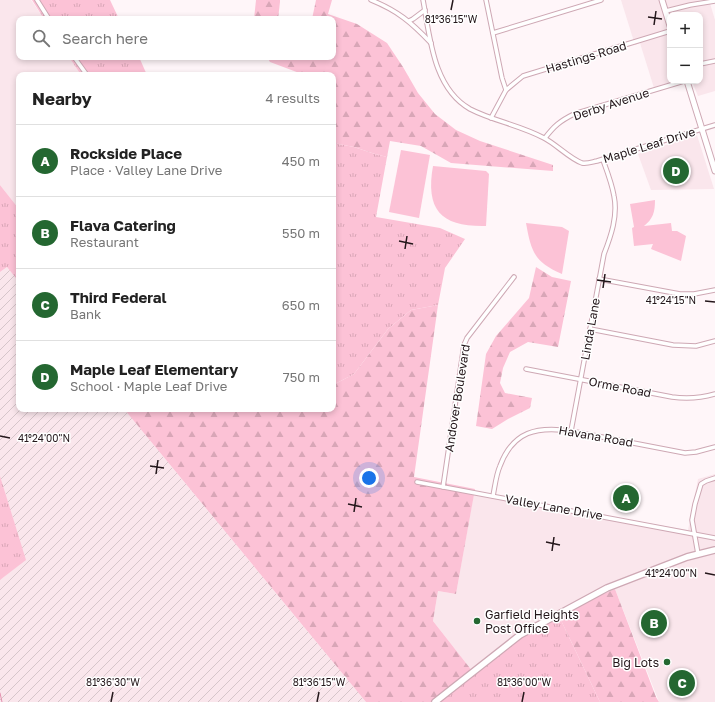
<!DOCTYPE html>
<html lang="en">
<head>
<meta charset="utf-8">
<style>
	body { margin:0; font-family:"Golos Text",sans-serif; background:#f6f6f6; color:#222 }
	.controls { position:absolute; right:12px; top:12px; display:grid; overflow:hidden; border-radius:8px; box-shadow:0 2px 6px #0003 }
	.controls button { width:36px; height:36px; display:grid; place-items:center; padding:0; border:0; border-bottom:1px solid #e0e0e0; background:#fff; color:#222; font:20px sans-serif }
	.you { position:absolute; left:369px; top:478px; width:14px; height:14px; margin:-10px; border:3px solid #fff; border-radius:50%; background:#1a73e8; box-shadow:0 0 0 6px #1a73e833 }
	.badge { display:grid; place-items:center; width:26px; height:26px; border-radius:50%; background:#246731; color:#fff; font-size:13px; font-weight:700 }
	.pin { position:absolute; translate:-50% -50%; border:2px solid #fff; box-shadow:0 1px 4px #0006 }
	.list { margin:0; padding:0; list-style:none }
	h2 { display:flex; justify-content:space-between; align-items:center; height:52px; margin:0; padding:0 16px; font-size:17px }
	h2 small { font-size:13px; font-weight:400; color:#767676 }
	.list li { display:grid; grid-template-columns:26px 1fr auto; gap:12px; align-items:center; box-sizing:border-box; height:72px; padding:0 16px; border-top:1px solid #e0e0e0 }
	.list b { display:block; font-size:15px; white-space:nowrap }
	.list p { margin:0; font-size:13px; white-space:nowrap; color:#767676 }
	.list em { font-size:13px; font-style:normal; color:#767676 }
	.icon { flex:none; width:22px; height:22px; fill:none; stroke:currentColor; stroke-width:2; stroke-linecap:round; stroke-linejoin:round }
	.map { position:relative; flex:none; width:715px; height:702px; overflow:hidden }
	.search { position:absolute; background:#fff; box-shadow:0 2px 6px #0003; left:16px; top:16px; width:320px; height:44px; display:flex; align-items:center; gap:10px; box-sizing:border-box; padding:0 14px; border-radius:8px; color:#767676; font-size:15px }
	.panel { position:absolute; background:#fff; box-shadow:0 2px 6px #0003; left:16px; top:72px; width:320px; height:340px; border-radius:8px }
	.map>svg:first-child { display:block }
</style>
</head>
<body>
<div class="map">
<svg width="715" height="702" viewBox="0 0 715 702">
	<defs>
		<pattern id="industrial-furrows" width="10" height="10" patternUnits="userSpaceOnUse"><rect width="10" height="10" fill="#fae6ec"/><path d="M-1 1l2-2M0 10L10 0M9 11l2-2" fill="none" stroke="#d6c5ca"/></pattern>
		<pattern id="grass-tufts" width="24" height="20" patternUnits="userSpaceOnUse"><rect width="24" height="20" fill="#fcc2d6"/><path d="M3 7l-1-3M5 7V3M7 7l1-3M15 17l-1-3M17 17v-4M19 17l1-3" fill="none" stroke="#d8a6b7"/></pattern>
		<pattern id="forest-firs" width="22" height="20" patternUnits="userSpaceOnUse"><rect width="22" height="20" fill="#fcc2d6"/><path d="M5 1l3.5 6h-7zM16 11l3.5 6h-7z" fill="#d8a6b7"/></pattern>
	</defs>
	<rect width="100%" height="100%" fill="#fff6f9"/>
	<!-- built -->
	<g fill="#fae6ec">
		<path d="M0 0H31L44 19H19V57H69L81 75H19V209L0 185Z"/>
		<path d="M621 0H709L715 20V91L698 96 692 81H700V15H670V81H679L654 88 640 43 635 45Z"/>
		<path d="M697 135 714 189 651 190 638 154Z"/>
		<path d="M715 474V702H659L615 589 609 592 607 588 473 672 433 621 438 591 456 594 474 493 688 530 698 479Z"/>
	</g>
	<!-- industrial -->
	<path fill="url(#industrial-furrows)" d="M7 267 19 282V409H124L366 702H0V580L25 560 0 476V272Z"/>
	<!-- grass -->
	<g fill="url(#grass-tufts)">
		<path d="M32 0H110L119 19H44Z"/>
		<path d="M69 57H139L147 75H81Z"/>
		<path d="M333 143 354 147 375 154 387 157 376 217 440 228 465 239 445 268 438 305 411 310 388 329 354 374 333 385Z"/>
		<path d="M0 185 19 209V282L7 267 0 272Z"/>
		<path d="M0 476 26 560 0 580Z"/>
		<path d="M558 614 600 702H440L436 701 520 635Z"/>
	</g>
	<!-- forest -->
	<g fill="url(#forest-firs)">
		<path d="M256 0H280V2L278 19H254Z"/>
		<path d="M316 0H332L328 14 357 24 387 43 403 67 418 93 435 114 456 130 480 141 553 165V171L451 163 421 146 390 141 387 157 375 154 354 147 333 143V75H302V74L270 62 267 57H333V19H312Z"/>
		<path d="M536 267 552 277 571 281 558 347 528 342 510 352 503 368 500 383 505 393 532 398 530 408 508 419 492 429 476 426 486 354 496 336 529 298Z"/>
		<path d="M438 305 414 477 475 489 456 594 438 591 433 621 473 672 437 701 440 702H366L124 409H333V385L354 374 388 329 411 310Z"/>
		<path d="M615 589 656 697 659 702H600L558 614Z"/>
	</g>
	<!-- garden -->
	<g fill="#fcc2d6">
		<path d="M401 150 430 155 419 218 389 212Z"/>
		<path d="M433 166 486 171 489 174 486 226C442 227 425 211 433 166Z"/>
		<path d="M655 200C655 212 653 219 644 226L671 223 672 231H677L686 236 681 261 651 249 653 244 634 246 632 228 634 227 630 204Z"/>
		<path d="M526 223 562 227 569 231 562 274C534 262 531 251 526 223Z"/>
	</g>
	<g fill="none" stroke-linecap="round" stroke-linejoin="round">
		<!-- stream -->
		<path stroke="#e390ae" stroke-width="1" d="M0 693 2 702"/>
		<!-- street casing -->
		<g stroke="#cea8b4" stroke-width="5.5">
			<g id="street">
				<path d="M37 0 49 19"/>
				<path d="M371 0C398 11 411 22 431 43"/>
				<path d="M423 0C430 37 433 88 470 109 493 121 520 125 544 138 556 144 570 159 582 163 587 164 592 162 597 161L715 125"/>
				<path d="M486 0 502 78 506 90"/>
				<path d="M666 11 690 5 715 1"/>
				<path d="M409 21 413 19 425 10"/>
				<path d="M493 33 601 0"/>
				<path d="M74 57 87 75"/>
				<path d="M700 64 715 61"/>
				<path d="M491 118 506 90 523 76 670 31"/>
				<path d="M545 138C554 126 560 121 574 114L684 81"/>
				<path d="M599 279 680 294H694L715 290"/>
				<path d="M590 329 673 345 696 346 715 341"/>
				<path d="M526 369 672 397C687 399 701 398 715 394"/>
				<path d="M571 431 604 254C611 236 618 216 614 196 612 184 607 171 603 160"/>
				<path d="M417 482 715 538"/>
				<path d="M443 487 464 345 467 338 514 277"/>
				<path d="M493 496C495 486 496 475 500 466 513 431 537 426 571 431L685 453 696 452 715 447"/>
				<path d="M698 554 692 520 695 504 701 484 706 481 715 478"/>
			</g>
		</g>
		<!-- secondary casing -->
		<g stroke="#cea8b4" stroke-width="7">
			<g id="secondary">
				<path d="M662 0 670 26"/>
				<path d="M687 81 715 171"/>
			</g>
		</g>
		<!-- primary casing -->
		<g stroke="#cea8b4" stroke-width="8">
			<path id="primary" d="M435 702 520 635 607 588 687 557 715 550"/>
		</g>
		<!-- street -->
		<use href="#street" stroke="#fff" stroke-width="3.5"/>
		<!-- secondary -->
		<use href="#secondary" stroke="#fff" stroke-width="5"/>
		<!-- primary -->
		<use href="#primary" stroke="#fff" stroke-width="5.5"/>
	</g>
	<!-- ticks -->
	<path fill="none" stroke="#24171b" stroke-width="1.5" d="M451 10 453 0M648 17 662 19M654 25 656 11M399 241 413 244M405 249 407 236M597 280 611 282M603 288 605 274M705 301 715 302M0 436 10 438M150 466 164 468M156 474 158 460M348 504 362 507M354 512 356 498M546 542 560 545M552 551 554 537M705 573 715 575M111 702 113 692M317 702 319 692M522 702 524 692"/>
	<!-- markers -->
	<g fill="#246731" stroke="#fff" stroke-width="1.5">
		<circle cx="477" cy="621" r="4"/>
		<circle cx="667" cy="662" r="4"/>
	</g>
	<g text-anchor="middle" dominant-baseline="central" stroke-width="3" stroke-linejoin="round" paint-order="stroke">
		<!-- street labels -->
		<g font-size="12" fill="#24171b" stroke="#fff">
			<text transform="translate(586 57) rotate(-17)">Hastings Road</text>
			<text transform="translate(611 104) rotate(-18)">Derby Avenue</text>
			<text transform="translate(649 145) rotate(-17)">Maple Leaf Drive</text>
			<text transform="translate(590 329) rotate(-80)">Linda Lane</text>
			<text transform="translate(620 387) rotate(11)">Orme Road</text>
			<text transform="translate(457 398) rotate(-81)">Andover Boulevard</text>
			<text transform="translate(596 436) rotate(10)">Havana Road</text>
			<text transform="translate(554 507) rotate(10)">Valley Lane Drive</text>
		</g>
		<!-- poi labels -->
		<g font-size="12" fill="#24171b" stroke="#fff" text-anchor="start">
			<text x="485" y="614">Garfield Heights<tspan x="485" dy="14">Post Office</tspan></text>
			<text x="659" y="662" text-anchor="end">Big Lots</text>
		</g>
	</g>
	<g font-size="10" text-anchor="middle" fill="#24171b" stroke="#fff" stroke-width="3" stroke-linejoin="round" paint-order="stroke">
		<text x="451" y="23">81°36'15"W</text>
		<text x="671" y="304">41°24'15"N</text>
		<text x="44" y="442">41°24'00"N</text>
		<text x="671" y="577">41°24'00"N</text>
		<text x="113" y="686">81°36'30"W</text>
		<text x="319" y="686">81°36'15"W</text>
		<text x="524" y="686">81°36'00"W</text>
	</g>
</svg>
<div class="controls">
<button>+</button>
<button>−</button>
</div>
<div class="you"></div>
<div class="pin badge" style="left:626px;top:498px">A</div>
<div class="pin badge" style="left:654px;top:623px">B</div>
<div class="pin badge" style="left:682px;top:683px">C</div>
<div class="pin badge" style="left:676px;top:171px">D</div>
<div class="search"><svg class="icon" aria-label="search" viewBox="0 0 24 24"><circle cx="10" cy="10" r="6"/><path d="M15 15l6 6"/></svg>Search here</div>
<section class="panel">
<h2>Nearby<small>4 results</small></h2>
<ul class="list">
<li><span class="badge">A</span><div><b>Rockside Place</b><p>Place · Valley Lane Drive</p></div><em>450 m</em></li>
<li><span class="badge">B</span><div><b>Flava Catering</b><p>Restaurant</p></div><em>550 m</em></li>
<li><span class="badge">C</span><div><b>Third Federal</b><p>Bank</p></div><em>650 m</em></li>
<li><span class="badge">D</span><div><b>Maple Leaf Elementary</b><p>School · Maple Leaf Drive</p></div><em>750 m</em></li>
</ul>
</section>
</div>
</body>
</html>
